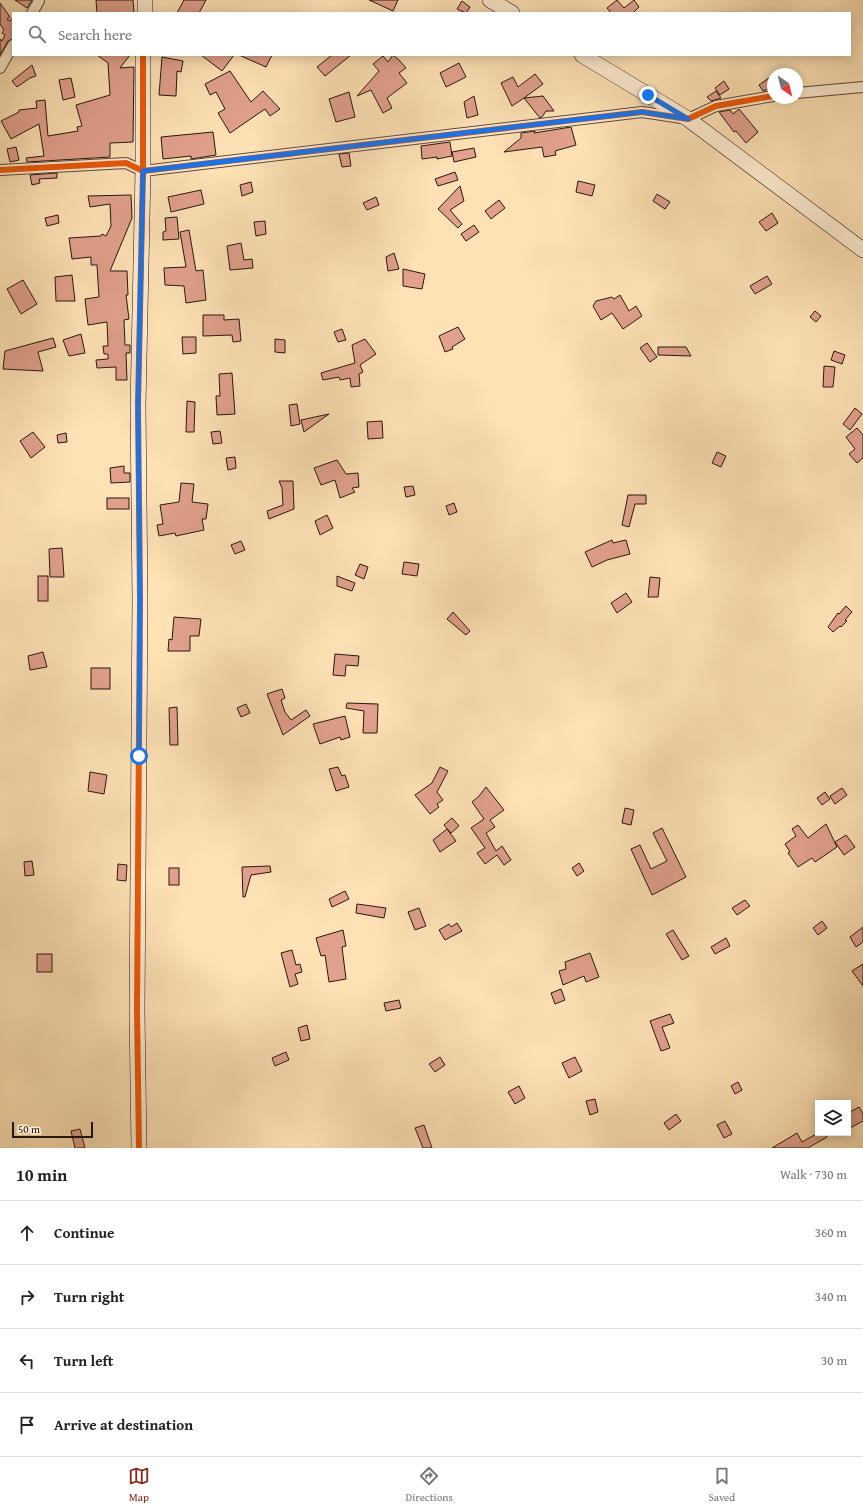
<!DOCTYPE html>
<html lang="en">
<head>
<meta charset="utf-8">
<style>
	body { margin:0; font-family:"Gentium Book Plus",serif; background:#f2f2f2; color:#202124 }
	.controls { position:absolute; right:12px; bottom:12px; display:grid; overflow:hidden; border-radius:0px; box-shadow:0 2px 10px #0003 }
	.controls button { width:36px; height:36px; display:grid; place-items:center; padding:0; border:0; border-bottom:1px solid #e0e0e0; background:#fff; color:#202124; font:20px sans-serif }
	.compass { position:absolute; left:767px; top:68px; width:36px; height:36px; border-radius:50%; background:#fff; box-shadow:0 2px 10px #0003; rotate:145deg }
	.scale { position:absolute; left:12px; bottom:10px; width:81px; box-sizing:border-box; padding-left:4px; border:2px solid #281710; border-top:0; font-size:11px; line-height:14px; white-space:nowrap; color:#281710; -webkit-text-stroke:3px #feecd0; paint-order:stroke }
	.stop { position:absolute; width:12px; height:12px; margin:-9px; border:3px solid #1a73e8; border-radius:50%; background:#fff }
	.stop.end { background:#1a73e8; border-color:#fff; box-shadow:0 1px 4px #0008 }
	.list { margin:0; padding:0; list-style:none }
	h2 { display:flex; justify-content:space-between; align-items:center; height:52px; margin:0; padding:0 16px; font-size:17px }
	h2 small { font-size:13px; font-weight:400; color:#757577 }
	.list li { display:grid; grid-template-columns:26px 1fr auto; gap:12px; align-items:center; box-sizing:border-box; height:64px; padding:0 16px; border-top:1px solid #e0e0e0 }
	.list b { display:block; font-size:15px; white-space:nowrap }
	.list em { font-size:13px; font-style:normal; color:#757577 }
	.icon { flex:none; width:22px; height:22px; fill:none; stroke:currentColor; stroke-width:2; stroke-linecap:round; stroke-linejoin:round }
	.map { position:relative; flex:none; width:863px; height:1148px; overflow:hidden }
	.search { position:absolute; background:#fff; box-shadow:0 2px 10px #0003; left:12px; right:12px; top:12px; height:44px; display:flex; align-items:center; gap:10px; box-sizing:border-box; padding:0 14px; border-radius:0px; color:#757577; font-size:15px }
	.sheet { height:308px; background:#fff }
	nav { display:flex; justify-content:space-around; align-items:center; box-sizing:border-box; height:56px; border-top:1px solid #e0e0e0; background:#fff; font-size:11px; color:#757577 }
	nav a { display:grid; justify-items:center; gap:2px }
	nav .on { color:#8f2418 }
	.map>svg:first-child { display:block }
</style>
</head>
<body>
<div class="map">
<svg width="863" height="1148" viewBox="0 0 863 1148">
	<rect width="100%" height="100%" fill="#fee2b6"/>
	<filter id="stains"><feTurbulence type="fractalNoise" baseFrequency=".005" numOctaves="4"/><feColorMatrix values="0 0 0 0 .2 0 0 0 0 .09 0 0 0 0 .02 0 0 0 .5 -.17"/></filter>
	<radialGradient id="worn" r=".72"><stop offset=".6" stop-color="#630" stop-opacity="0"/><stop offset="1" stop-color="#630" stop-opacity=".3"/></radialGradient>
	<!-- building -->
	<g fill="#e1a18c" stroke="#281710">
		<path d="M15 0H32L27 8Z"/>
		<path d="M96 0H133L134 13H97Z"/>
		<path d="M184 0H206L199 13H177Z"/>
		<path d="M369 0H398L393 11Z"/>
		<path d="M617 0 624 8 634 0 639 7 633 13H611L607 8Z"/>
		<path d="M462 1 470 7 466 13 457 9Z"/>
		<path d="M0 3 10 17 7 19 10 21 13 17V39L8 41 0 55V39L2 41 5 35 2 33 4 30 0 24Z"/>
		<path d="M97 55H130L120 68 134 67 133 142 110 143V157L27 162 26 158 44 156 39 124 11 139 1 121 19 112V110L37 108 36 101 45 100 48 136 78 131 77 127 82 126 76 105 110 95 108 63Z"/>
		<path d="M201 55H234L222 71Z"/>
		<path d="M239 55H272L266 67Z"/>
		<path d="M332 55H351L325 76 317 67Z"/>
		<path d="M393 55 399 60 406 68 399 73 407 83 387 98 392 108 383 113 371 90 357 96 379 71 373 64 383 56 388 62Z"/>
		<path d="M162 57 183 61 181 72 177 71 176 96 159 95Z"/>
		<path d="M459 63 466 77 446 87 440 73Z"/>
		<path d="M32 65 36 76 30 78 17 87 12 81Z"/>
		<path d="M230 71 251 102 263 91 280 109 270 116 265 109 230 133 218 113 225 109 216 92 210 95 205 84Z"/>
		<path d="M535 74 543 84 524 98 543 96 554 111H546L542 117 540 118 524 98 512 106 501 83 513 77 518 87Z"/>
		<path d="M773 75V87L763 91 759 85Z"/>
		<path d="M71 78 75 97 63 100 59 80Z"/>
		<path d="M724 81 729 89 720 95 715 88Z"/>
		<path d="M716 91 721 98 711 101 707 97Z"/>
		<path d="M349 92 355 117 336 122 329 99Z"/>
		<path d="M474 96 478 115 467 118 464 102Z"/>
		<path d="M739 109 758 132 746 143 736 131 734 132 719 112 730 110 733 114Z"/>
		<path d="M571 127 576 145 555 151 556 155 544 157 542 147 504 152 521 138V133L535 131 534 133Z"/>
		<path d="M213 132 216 155 191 159V156L163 159 161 137Z"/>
		<path d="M450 142 452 156 437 159V157L422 159 421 146Z"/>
		<path d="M16 147 19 160 10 162 7 149Z"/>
		<path d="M474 148 476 157 454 162 452 152Z"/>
		<path d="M349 153 351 166 342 167 339 154Z"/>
		<path d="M455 172 458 180 438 186 435 179Z"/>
		<path d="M57 173V178L39 179 40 183 32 185 30 175Z"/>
		<path d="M578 181 595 185 592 196 576 192Z"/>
		<path d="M251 182 253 192 242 196 240 185Z"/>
		<path d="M460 186 464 201 450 210 462 224 458 228 438 209Z"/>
		<path d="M201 190 204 204 171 212 168 197Z"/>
		<path d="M657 194 670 202 665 209 653 201Z"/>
		<path d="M131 195 132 218 110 271H127L128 295H126L129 319 124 320 125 345H130V353H126L127 380H116V367L97 368 96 360 108 359V354H104L103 346H108L107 322 88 325 85 299 99 297 97 265H91V257L72 259 69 238 101 236 102 234 106 236 111 226 110 204 90 207 88 196Z"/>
		<path d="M376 197 379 205 367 210 363 203Z"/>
		<path d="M499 200 505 208 491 219 485 211Z"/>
		<path d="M772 213 778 223 766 231 759 222Z"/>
		<path d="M58 215 59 223 47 226 45 218Z"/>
		<path d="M177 217 179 239 163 240V232L166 231 165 218Z"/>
		<path d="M265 221 266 234 256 236 254 222Z"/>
		<path d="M474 225 479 232 466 241 461 234Z"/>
		<path d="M189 230 196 271 203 270 206 300 186 303 184 286 165 285 164 268 186 267 180 232Z"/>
		<path d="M241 243 244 260 252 259 253 268 230 270 227 246Z"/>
		<path d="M394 253 399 269 388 271 386 257Z"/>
		<path d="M403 269 425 274 422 289 403 286Z"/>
		<path d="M72 275 75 301H56L55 277Z"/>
		<path d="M767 276 772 284 755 294 750 286Z"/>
		<path d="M23 280 37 304 21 314 7 289Z"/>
		<path d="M620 295 629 311 636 306 642 316 623 329 612 313 601 320 593 306 596 301 612 297 614 299Z"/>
		<path d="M815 311 821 316 816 322 810 317Z"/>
		<path d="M203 315H224V320L239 319 241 341 233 342 232 335 203 336Z"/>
		<path d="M458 327 465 339 452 347 453 349 445 352 439 336Z"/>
		<path d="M342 329 346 340 338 342 334 332Z"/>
		<path d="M81 334 85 353 69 356 63 340Z"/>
		<path d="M182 337H196V353L183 354Z"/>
		<path d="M53 338 56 347 38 352 43 371 3 369 5 351Z"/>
		<path d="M275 339 285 340V353L275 352Z"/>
		<path d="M365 339 376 354 360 365 363 372 359 374 360 386 351 387 350 378 340 380 339 377 323 380 321 373 355 363 352 345Z"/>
		<path d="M647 343 657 357 650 362 640 348Z"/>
		<path d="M658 347H686L691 356 658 355Z"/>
		<path d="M834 351 845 355 842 364 831 360Z"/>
		<path d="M824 366 835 367 833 387H823Z"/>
		<path d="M232 373 235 414 217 415 216 396H220L219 374Z"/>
		<path d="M187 401 195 402 194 432H186Z"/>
		<path d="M297 404 300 424 291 426 289 405Z"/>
		<path d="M855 408 862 414 850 430 843 424Z"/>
		<path d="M329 414 304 432 301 420Z"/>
		<path d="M382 421 383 438 368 439 367 422Z"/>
		<path d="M857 428 863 435V458L857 463 849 454 855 449 846 437Z"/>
		<path d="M220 431 222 443 213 444 211 432Z"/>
		<path d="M33 432 45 447 31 458 20 441Z"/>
		<path d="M66 433 67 442 58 443 57 435Z"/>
		<path d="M717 452 726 456 721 467 712 463Z"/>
		<path d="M235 457 236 468 228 470 226 458Z"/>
		<path d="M337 460 346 474 358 473 359 487 352 488 355 492 340 498 335 480 321 485 314 468Z"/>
		<path d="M124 466V473H130V482L111 483 110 468Z"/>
		<path d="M279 481H293L294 509 269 519 267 511 283 505 282 488Z"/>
		<path d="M181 483 194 484 192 502 208 504 206 519H202L204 530 176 536 175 533 159 536 157 525 163 524 160 505 179 502Z"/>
		<path d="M413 486 415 495 406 497 404 487Z"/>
		<path d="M628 495H646V504H635L629 527 622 525Z"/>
		<rect x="107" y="498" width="22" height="11"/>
		<path d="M454 503 457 512 449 515 446 506Z"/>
		<path d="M327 515 333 528 320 535 315 521Z"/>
		<path d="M612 540 613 543 626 540 630 554 607 560 592 567 585 552Z"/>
		<path d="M241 541 245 550 235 554 231 545Z"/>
		<path d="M62 548 64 577H50L49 549Z"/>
		<path d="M404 562 419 564 417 576 402 574Z"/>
		<path d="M360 564 368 567 364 579 355 575Z"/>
		<rect x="38" y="576" width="10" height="25"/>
		<path d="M337 576 355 583 352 591 337 586Z"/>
		<path d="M650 577 660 578 658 597H648Z"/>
		<path d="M626 593 632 602 617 613 611 603Z"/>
		<path d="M846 606 852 612 845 620 847 621 841 627 840 626 833 632 828 627 838 613 839 614Z"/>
		<path d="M453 612 470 631 466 635 447 619Z"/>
		<path d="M174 617 201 619 199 636H190V651H168L169 639 172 640Z"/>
		<path d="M43 652 47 667 30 670 28 656Z"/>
		<path d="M335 654 359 656 358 666 346 665 345 676 333 675Z"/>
		<rect x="91" y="668" width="19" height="21"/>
		<path d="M282 689 285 698 281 700 285 712 291 720 306 710 310 716 283 735 267 694Z"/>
		<path d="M347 703 378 704 377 733H363L364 711 346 708Z"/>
		<path d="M246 704 250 713 241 717 237 708Z"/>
		<path d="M177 707 178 745H170L169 708Z"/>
		<path d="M345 716 350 737 341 740 340 737 320 744 313 724Z"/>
		<path d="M338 767 342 776 345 775 349 787 336 791 329 769Z"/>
		<path d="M440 767 448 771 437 792 443 800 437 804 439 807 430 814 415 795 432 783Z"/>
		<path d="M90 772 107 775 104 794 88 791Z"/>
		<path d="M486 787 504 810 490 820 495 827 486 833 496 851 502 846 511 860 504 865 497 855 485 864 477 853 485 848 471 828 484 819 472 802 479 796Z"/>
		<path d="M842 788 847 795 835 804 830 796Z"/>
		<path d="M825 792 830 799 822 805 817 798Z"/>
		<path d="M625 808 634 810 631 825 622 823Z"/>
		<path d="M452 818 459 826 451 833 444 825Z"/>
		<path d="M826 824 837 847 815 862 812 858 798 867 788 853 790 852 785 844 796 836 792 829 798 825 808 838Z"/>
		<path d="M662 828 686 877 652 895 631 849 640 845 651 869 667 861 653 833Z"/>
		<path d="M447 829 456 841 440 852 433 840Z"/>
		<path d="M846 835 855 847 844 855 835 842Z"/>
		<path d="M32 861 34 875 25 876 24 862Z"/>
		<path d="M579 863 584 871 577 876 572 868Z"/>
		<path d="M118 864 127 865 126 881 117 880Z"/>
		<path d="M270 866 271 872 251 875 245 897H243L242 867Z"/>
		<rect x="169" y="868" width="10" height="17"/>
		<path d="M345 891 349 899 332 907 329 899Z"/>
		<path d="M745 900 750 906 737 915 732 908Z"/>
		<path d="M357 904 386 908 384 918 356 913Z"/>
		<path d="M419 908 426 926 415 930 408 912Z"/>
		<path d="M822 921 827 928 818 935 813 928Z"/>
		<path d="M457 923 462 931 445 940 439 930 449 924 451 927Z"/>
		<path d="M863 927V942L856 947 850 937Z"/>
		<path d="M343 930 346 946 342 947 346 979 329 982 325 955 321 956 316 938Z"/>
		<path d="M673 930 689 956 682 960 666 934Z"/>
		<path d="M726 938 730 946 715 954 711 947Z"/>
		<path d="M292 950 296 965 300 964 302 972 295 974 298 984 290 987 281 953Z"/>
		<path d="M590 953 599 977 586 982 584 976 563 985 559 971 566 969 565 962Z"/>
		<rect x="37" y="954" width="15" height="18"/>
		<path d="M863 964V986L852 971Z"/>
		<path d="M561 989 565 1000 555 1004 551 993Z"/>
		<path d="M399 1000 401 1008 386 1011 384 1003Z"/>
		<path d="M670 1014 674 1023 662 1027 670 1048 661 1051 650 1021Z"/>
		<path d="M307 1025 310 1039 301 1041 298 1028Z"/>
		<path d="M286 1052 289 1060 275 1066 272 1058Z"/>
		<path d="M440 1057 445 1065 435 1072 429 1064Z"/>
		<path d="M575 1057 582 1071 569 1078 562 1063Z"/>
		<path d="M738 1082 742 1090 735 1094 731 1086Z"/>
		<path d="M519 1086 525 1098 515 1104 508 1092Z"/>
		<path d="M595 1099 598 1112 590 1115 586 1101Z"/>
		<path d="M859 1107 863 1114V1121L848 1129V1113Z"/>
		<path d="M676 1114 681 1121 669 1130 664 1123Z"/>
		<path d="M725 1121 732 1134 724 1138 717 1125Z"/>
		<path d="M424 1125 432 1148H423L415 1128Z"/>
		<path d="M80 1129 85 1148H75L71 1131Z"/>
		<path d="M797 1133 802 1142 818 1133H825L827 1137 808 1148H772Z"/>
	</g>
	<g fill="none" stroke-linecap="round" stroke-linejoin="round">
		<!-- street casing -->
		<g stroke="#5e4a3a" stroke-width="12">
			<g id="street">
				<path d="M32 13 39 1"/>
				<path d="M0 68 13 45"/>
				<path d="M797 93 863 87"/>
				<path d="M0 170 126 163 143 171 642 112 688 119 716 106 773 96"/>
			</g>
		</g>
		<!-- secondary casing -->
		<g stroke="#281710" stroke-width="16">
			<g id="secondary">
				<path d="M490 0 512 13"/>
				<path d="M145 13V0"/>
				<path d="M582 55 688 119 863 250"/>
				<path d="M139 1148 137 1011 140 598 138 405 143 171V55"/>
			</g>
		</g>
		<!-- street -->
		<use href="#street" stroke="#feecd0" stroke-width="10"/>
		<!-- secondary -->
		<use href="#secondary" stroke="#feecd0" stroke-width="15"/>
		<!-- cycleway casing -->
		<g stroke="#feecd0" stroke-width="8">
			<g id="cycleway">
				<path d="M0 170 126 163 143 171 642 112 688 119 716 106 773 96"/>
				<path d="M139 1148 137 1011 140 598 138 405 143 171V55"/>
			</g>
		</g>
		<!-- cycleway -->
		<use href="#cycleway" stroke="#e8590c" stroke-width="6"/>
	</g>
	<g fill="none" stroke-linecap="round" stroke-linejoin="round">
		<!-- route -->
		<path stroke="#1a73e8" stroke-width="5" d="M139 756 140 598 138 405 143 171 642 112 688 119 648 95"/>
	</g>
	<rect width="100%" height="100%" filter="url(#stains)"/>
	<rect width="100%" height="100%" fill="url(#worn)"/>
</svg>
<div class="controls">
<button><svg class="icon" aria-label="layers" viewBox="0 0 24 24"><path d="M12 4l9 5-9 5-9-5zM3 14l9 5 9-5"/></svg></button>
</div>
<svg class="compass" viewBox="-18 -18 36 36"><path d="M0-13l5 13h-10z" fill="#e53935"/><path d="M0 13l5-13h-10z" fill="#757577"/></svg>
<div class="scale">50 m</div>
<div class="stop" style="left:139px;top:756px"></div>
<div class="stop end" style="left:648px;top:95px"></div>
<div class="search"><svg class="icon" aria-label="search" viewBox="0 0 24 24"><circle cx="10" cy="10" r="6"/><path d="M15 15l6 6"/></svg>Search here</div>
</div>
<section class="sheet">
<h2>10 min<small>Walk · 730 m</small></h2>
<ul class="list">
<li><svg class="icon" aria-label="ahead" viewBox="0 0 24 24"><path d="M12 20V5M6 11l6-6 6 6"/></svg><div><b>Continue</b></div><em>360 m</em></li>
<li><svg class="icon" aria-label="right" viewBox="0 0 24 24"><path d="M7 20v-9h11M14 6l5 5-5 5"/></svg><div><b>Turn right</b></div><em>340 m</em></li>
<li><svg class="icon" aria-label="left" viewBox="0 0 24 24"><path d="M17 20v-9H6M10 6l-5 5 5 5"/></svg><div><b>Turn left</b></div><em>30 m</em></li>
<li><svg class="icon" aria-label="arrive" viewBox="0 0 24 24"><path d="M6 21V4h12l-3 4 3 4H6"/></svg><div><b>Arrive at destination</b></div></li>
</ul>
</section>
<nav>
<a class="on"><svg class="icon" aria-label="map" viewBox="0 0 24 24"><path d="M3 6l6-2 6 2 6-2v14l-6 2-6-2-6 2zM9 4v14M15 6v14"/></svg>Map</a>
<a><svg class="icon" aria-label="directions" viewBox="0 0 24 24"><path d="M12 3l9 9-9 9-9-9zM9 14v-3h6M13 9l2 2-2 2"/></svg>Directions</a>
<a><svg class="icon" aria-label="saved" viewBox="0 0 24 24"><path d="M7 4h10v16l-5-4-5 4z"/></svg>Saved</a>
</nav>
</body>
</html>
